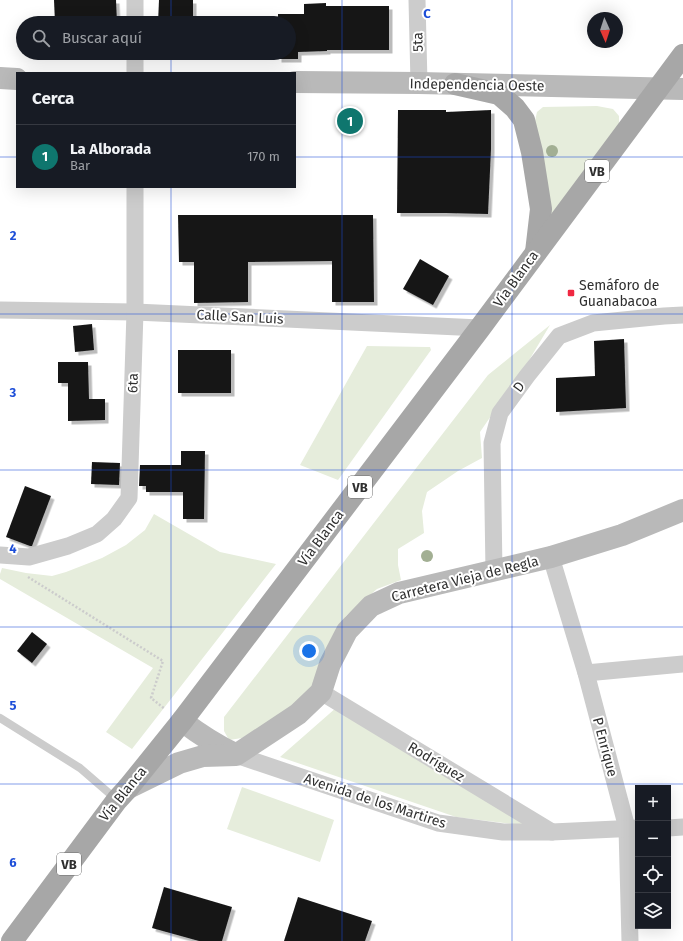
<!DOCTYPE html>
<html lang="es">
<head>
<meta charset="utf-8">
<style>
	body { margin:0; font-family:"Fira Sans",sans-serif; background:#20242c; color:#f1f3f6 }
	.controls { position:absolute; right:12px; bottom:12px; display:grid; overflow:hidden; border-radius:0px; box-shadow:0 4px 16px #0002 }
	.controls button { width:36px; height:36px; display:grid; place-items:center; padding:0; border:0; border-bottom:1px solid #363941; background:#171b24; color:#f1f3f6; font:20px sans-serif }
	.compass { position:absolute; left:587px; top:12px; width:36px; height:36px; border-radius:50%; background:#171b24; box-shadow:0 4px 16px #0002; rotate:177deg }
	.you { position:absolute; left:309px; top:651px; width:14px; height:14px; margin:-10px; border:3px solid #fff; border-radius:50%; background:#1a73e8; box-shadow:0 0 0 6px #1a73e833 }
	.badge { display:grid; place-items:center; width:26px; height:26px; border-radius:50%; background:#0f766e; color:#fff; font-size:13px; font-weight:700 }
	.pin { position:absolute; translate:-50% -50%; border:2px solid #fff; box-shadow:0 1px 4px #0006 }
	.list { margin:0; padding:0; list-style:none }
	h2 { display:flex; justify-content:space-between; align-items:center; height:52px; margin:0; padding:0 16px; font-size:17px }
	h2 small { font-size:13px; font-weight:400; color:#9ea1a6 }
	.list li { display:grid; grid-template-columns:26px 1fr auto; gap:12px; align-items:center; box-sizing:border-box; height:64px; padding:0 16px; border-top:1px solid #363941 }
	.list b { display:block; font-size:15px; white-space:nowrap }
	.list p { margin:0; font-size:13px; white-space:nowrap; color:#9ea1a6 }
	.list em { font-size:13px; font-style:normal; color:#9ea1a6 }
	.icon { flex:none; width:22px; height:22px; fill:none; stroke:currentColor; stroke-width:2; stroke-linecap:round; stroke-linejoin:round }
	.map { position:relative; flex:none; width:683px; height:941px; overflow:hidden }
	.search { position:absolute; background:#171b24; box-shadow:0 4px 16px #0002; left:16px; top:16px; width:280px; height:44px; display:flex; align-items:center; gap:10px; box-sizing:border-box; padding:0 14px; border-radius:22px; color:#9ea1a6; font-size:15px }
	.panel { position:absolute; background:#171b24; box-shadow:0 4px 16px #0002; left:16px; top:72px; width:280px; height:116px; border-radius:0px }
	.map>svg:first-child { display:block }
</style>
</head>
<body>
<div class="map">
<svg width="683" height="941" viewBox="0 0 683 941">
	<defs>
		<filter id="shadow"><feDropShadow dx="3.5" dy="3.5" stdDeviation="0" flood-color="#0004"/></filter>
	</defs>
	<rect width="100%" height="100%" fill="#fff"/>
	<!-- green -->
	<g fill="#e6eddc">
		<path d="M597 106 613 109 619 116V124L551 218 535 121 537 112 543 107Z"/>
		<path d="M550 325 528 362 480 432 482 458 458 471 427 492 422 511 424 533 398 549V565L401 580 377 589 346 616 329 643 314 684 301 702 242 738 229 740 224 731V717L488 375Z"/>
		<path d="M367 346 427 347H430L431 350 338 480 300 465Z"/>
		<path d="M154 514 220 552 276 564 132 749 106 732 153 668 0 579V574L2 568 26 573 52 576 66 572 102 558 126 545 145 530Z"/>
		<path d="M337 707 424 764 529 826 456 817 280 757Z"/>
		<path d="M242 787 334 820 320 862 227 829Z"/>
	</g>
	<!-- building -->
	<g fill="#161616" filter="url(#shadow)">
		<path d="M54 0H116L117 23H55Z"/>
		<path d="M159 0H193V23H158Z"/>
		<path d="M326 3V6H389V50H327V51L298 52V59H278V53H289V23H278V14H304V4Z"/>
		<path d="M398 110H446V112L491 110V149L488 214 446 213H397Z"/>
		<path d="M178 215H373L374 302H332V261L248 262V302L194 303V262H179Z"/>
		<path d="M420 259 449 276 433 305 403 289Z"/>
		<path d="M92 324 94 350 75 352 73 326Z"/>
		<path d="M624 339 626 408 556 412V378L595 376 594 341Z"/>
		<rect x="178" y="350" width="53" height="43"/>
		<path d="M58 362H88L89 399H105V420L68 421V383H58Z"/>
		<path d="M181 451H205L204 519H183V492H146V486H139L140 465H181Z"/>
		<path d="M92 462 120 463 119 485 91 484Z"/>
		<path d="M25 486 51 496 32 546H30L6 537Z"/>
		<path d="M32 632 47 644 32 663 17 651Z"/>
		<path d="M164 887 232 907 222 941H199L152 928Z"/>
		<path d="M298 897 372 921 365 941H284Z"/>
	</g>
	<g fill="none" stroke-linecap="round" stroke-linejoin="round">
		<!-- path -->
		<path stroke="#ccc" stroke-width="2.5" stroke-dasharray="2 2" stroke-linecap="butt" d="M28 577 163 661 151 698 165 709"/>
		<!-- lane -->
		<path stroke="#ccc" stroke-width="8" d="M0 718 80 768 117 800"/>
		<!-- street -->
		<g stroke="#ccc" stroke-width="17">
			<path d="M417 0 419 83"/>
			<path d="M135 23V0"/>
			<path d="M135 73V53"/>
			<path d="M0 310 135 312 480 328"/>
			<path d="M0 555 29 557 68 546 97 534 114 519 129 498 135 312V187"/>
			<path d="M551 557 586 673 627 828 630 941"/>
			<path d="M494 571 492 443 500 413 527 376 559 336 593 323 664 316 683 315"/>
			<path d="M586 673 683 664"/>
			<path d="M321 692 552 832"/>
			<path d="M236 755 438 823 503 832H552L638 828"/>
			<path d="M668 828 683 827"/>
		</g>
		<!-- secondary -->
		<g stroke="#b9b9b9" stroke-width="22">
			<path d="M0 78 17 79"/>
			<path d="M295 82 419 83 683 89"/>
			<path d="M182 721C199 734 216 745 235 754"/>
			<path d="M128 788 179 763 203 756 236 755 298 714 321 692 330 664 347 631 371 606 399 593 551 557 622 535 683 510"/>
		</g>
		<!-- primary -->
		<g stroke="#a7a7a7" stroke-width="22">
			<path d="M455 84 499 94 515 108 524 120 532 152 541 209 536 252"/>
			<path d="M12 941 117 800 128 788 182 721 480 328 683 55"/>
		</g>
	</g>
	<!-- trees -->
	<g fill="#a2af93">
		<circle cx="552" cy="151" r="6"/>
		<circle cx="427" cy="556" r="6"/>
	</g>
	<!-- grid -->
	<path fill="none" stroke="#1d4ed8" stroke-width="1" stroke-opacity="0.55" d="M171 0V23M342 0V941M512 0V941M171 53V73M0 157H17M295 157H683M171 187V941M0 314H683M0 470H683M0 627H683M0 784H683"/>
	<!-- markers -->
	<rect fill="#f02842" stroke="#fff" stroke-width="1.5" x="567" y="289" width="8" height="8" rx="2"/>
	<g text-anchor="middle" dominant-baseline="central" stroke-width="4" stroke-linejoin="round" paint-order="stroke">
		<!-- shield labels -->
		<g fill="#fff" stroke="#6d6d6d" stroke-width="1">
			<rect x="585" y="160" width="24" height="22" rx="3"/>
			<rect x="348" y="476" width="24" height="22" rx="3"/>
			<rect x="57" y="853" width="24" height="22" rx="3"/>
		</g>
		<g font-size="13" font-weight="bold" fill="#2f2f2f">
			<text x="597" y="171">VB</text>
			<text x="360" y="487">VB</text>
			<text x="69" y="864">VB</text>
		</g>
		<!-- street labels -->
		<g font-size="14" fill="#2f2f2f" stroke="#fff">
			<text transform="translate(418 42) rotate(-91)">5ta</text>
			<text transform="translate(477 85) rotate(1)">Independencia Oeste</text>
			<text transform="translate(516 279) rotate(-54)">Vía Blanca</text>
			<text transform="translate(240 317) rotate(3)">Calle San Luis</text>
			<text transform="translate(133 383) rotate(-88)">6ta</text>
			<text transform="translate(519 387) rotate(-54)">D</text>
			<text transform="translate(321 538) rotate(-53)">Vía Blanca</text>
			<text transform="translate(465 579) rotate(-14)">Carretera Vieja de Regla</text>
			<text transform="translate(605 747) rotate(75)">P Enrique</text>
			<text transform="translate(436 762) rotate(31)">Rodríguez</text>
			<text transform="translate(123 794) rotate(-51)">Vía Blanca</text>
			<text transform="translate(375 801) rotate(18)">Avenida de los Martires</text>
		</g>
		<!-- poi labels -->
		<g font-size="14" fill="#2f2f2f" stroke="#fff" text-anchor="start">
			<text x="579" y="285">Semáforo de<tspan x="579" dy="16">Guanabacoa</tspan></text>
		</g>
	</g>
	<g font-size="13" text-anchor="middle" font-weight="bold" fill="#1d4ed8" stroke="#fff" stroke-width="4" stroke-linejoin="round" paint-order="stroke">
		<text x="427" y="18">C</text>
		<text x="13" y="240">2</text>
		<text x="13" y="397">3</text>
		<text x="13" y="553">4</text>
		<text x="13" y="710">5</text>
		<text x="13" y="867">6</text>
	</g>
</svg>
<div class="controls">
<button>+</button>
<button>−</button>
<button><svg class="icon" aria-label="locate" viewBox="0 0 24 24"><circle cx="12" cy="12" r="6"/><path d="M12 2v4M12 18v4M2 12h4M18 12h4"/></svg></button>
<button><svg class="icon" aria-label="layers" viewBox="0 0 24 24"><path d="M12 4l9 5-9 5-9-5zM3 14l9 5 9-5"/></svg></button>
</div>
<svg class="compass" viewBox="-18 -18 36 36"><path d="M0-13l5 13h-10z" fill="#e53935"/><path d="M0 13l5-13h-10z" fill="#9ea1a6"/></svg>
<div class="you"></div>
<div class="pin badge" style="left:350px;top:121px">1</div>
<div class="search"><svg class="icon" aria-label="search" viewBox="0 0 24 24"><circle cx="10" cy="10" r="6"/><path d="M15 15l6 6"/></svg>Buscar aquí</div>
<section class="panel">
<h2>Cerca<small></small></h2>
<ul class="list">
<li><span class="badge">1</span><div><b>La Alborada</b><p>Bar</p></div><em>170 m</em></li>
</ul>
</section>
</div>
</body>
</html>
